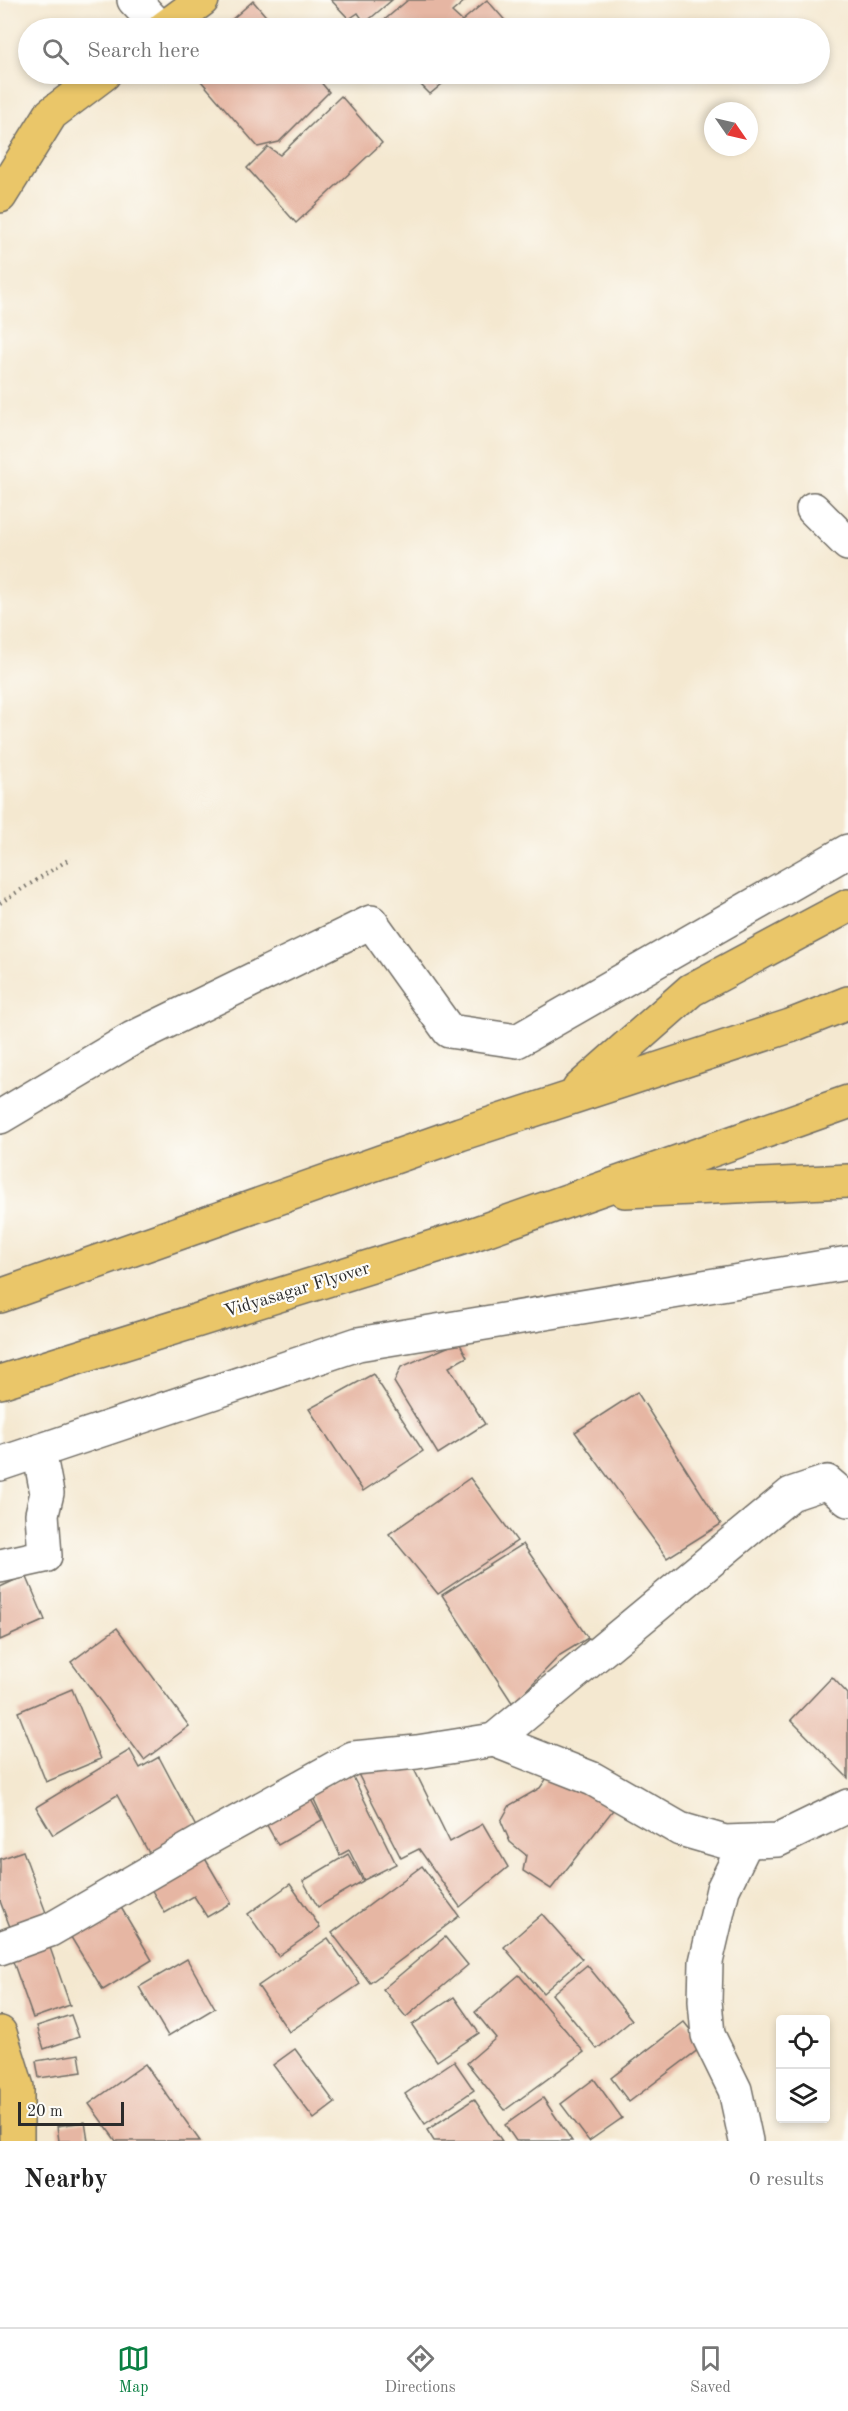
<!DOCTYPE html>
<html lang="en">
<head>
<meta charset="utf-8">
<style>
	body { margin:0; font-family:"Old Standard TT",serif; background:#f6f6f6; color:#222 }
	.controls { position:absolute; right:18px; bottom:18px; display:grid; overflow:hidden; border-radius:6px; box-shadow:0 3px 9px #0003 }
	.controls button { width:54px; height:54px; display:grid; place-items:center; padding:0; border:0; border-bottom:2px solid #e0e0e0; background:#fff; color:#222; font:30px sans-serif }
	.compass { position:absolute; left:704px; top:102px; width:54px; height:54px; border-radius:50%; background:#fff; box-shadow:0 3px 9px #0003; rotate:124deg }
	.scale { position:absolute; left:18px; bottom:15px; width:106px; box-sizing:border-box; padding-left:6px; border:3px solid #2b2b2b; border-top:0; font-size:16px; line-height:21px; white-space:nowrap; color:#2b2b2b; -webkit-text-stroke:4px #fdfcf7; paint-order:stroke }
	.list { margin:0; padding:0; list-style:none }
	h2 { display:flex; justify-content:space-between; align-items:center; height:78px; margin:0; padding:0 24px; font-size:26px }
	h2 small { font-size:20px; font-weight:400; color:#767676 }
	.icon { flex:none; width:33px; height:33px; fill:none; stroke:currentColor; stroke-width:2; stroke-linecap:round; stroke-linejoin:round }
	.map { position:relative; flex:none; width:848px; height:2141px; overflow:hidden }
	.search { position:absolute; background:#fff; box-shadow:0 3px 9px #0003; left:18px; right:18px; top:18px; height:66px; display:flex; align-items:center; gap:15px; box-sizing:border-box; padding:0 21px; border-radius:33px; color:#767676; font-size:22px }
	.sheet { height:186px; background:#fff }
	nav { display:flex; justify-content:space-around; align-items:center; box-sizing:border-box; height:84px; border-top:2px solid #e0e0e0; background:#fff; font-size:16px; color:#767676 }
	nav a { display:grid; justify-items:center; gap:3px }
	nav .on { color:#0b8043 }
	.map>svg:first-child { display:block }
</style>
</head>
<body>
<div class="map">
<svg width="848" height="2141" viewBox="0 0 848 2141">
	<rect width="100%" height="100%" fill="#fdfcf7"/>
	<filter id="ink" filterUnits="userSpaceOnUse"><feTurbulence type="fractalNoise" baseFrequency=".0167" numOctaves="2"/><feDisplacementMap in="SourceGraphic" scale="12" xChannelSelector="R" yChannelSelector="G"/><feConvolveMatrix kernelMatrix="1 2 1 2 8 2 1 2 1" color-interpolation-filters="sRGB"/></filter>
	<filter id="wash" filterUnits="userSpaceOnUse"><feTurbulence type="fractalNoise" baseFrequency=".008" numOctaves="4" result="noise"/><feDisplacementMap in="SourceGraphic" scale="24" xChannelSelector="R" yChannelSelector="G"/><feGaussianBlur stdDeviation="1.35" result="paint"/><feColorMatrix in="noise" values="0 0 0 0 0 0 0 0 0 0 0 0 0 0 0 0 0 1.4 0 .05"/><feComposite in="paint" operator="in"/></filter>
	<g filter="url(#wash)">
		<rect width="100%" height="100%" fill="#f4e8d0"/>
		<g id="blocks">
			<!-- building -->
			<g fill="#e6b6a3">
				<path d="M331 0H392L365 23 358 13 349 19Z"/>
				<path d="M408 0H466L452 12 462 21 487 0 510 26 507 28H375Z"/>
				<path d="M253 1 276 28H222Z"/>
				<path d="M195 74H314L329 92 279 142 258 147Z"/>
				<path d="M410 74H454L430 94Z"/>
				<path d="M341 96 382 143 296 223 247 168 268 147 280 155Z"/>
				<path d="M459 1342 467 1357 449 1367 485 1424 438 1454 394 1382 401 1367Z"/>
				<path d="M373 1374 423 1451 363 1491 309 1409Z"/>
				<path d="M637 1392 721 1524 667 1558 575 1432Z"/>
				<path d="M470 1478 517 1541 438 1594 389 1534Z"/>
				<path d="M523 1544 588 1638 560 1655 513 1704 442 1595Z"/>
				<path d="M26 1575 45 1620 0 1640V1587Z"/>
				<path d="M117 1628 189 1726 144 1760 71 1662Z"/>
				<path d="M832 1677 848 1694V1778L791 1720Z"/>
				<path d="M72 1689 101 1759 46 1782 18 1712Z"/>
				<path d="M130 1750 140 1768 159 1757 196 1827 149 1853 117 1795 53 1835 36 1807Z"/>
				<path d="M409 1759 450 1842 483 1824 508 1867 460 1907 419 1849 401 1858 357 1772Z"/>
				<path d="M554 1768 613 1810 551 1889 523 1871 526 1855 510 1842 501 1821 510 1805 540 1788Z"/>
				<path d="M351 1773 396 1864 364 1880 349 1850 340 1855 311 1793Z"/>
				<path d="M308 1794 322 1820 278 1845 263 1818Z"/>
				<path d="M23 1851 48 1918 12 1932 0 1901V1859Z"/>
				<path d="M348 1854 363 1881 318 1907 303 1881Z"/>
				<path d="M203 1855 231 1903 207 1917 194 1896 165 1913 150 1887Z"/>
				<path d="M422 1866 459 1916 370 1983 332 1933Z"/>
				<path d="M290 1884 320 1927 278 1956 248 1914Z"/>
				<path d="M116 1899 152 1960 103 1990 66 1929Z"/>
				<path d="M542 1914 582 1959 543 1993 504 1947Z"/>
				<path d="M445 1937 468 1965 406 2017 383 1989Z"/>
				<path d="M328 1938 360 1984 289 2032 258 1986Z"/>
				<path d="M47 1939 70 2005 33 2018 10 1953Z"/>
				<path d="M187 1959 215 2008 168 2036 139 1987Z"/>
				<path d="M587 1965 632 2020 597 2049 552 1994Z"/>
				<path d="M519 1975 584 2052 505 2110 467 2063 496 2038 475 2012Z"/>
				<path d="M454 1997 479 2033 437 2061 412 2025Z"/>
				<path d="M71 2015 79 2037 44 2049 37 2026Z"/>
				<path d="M684 2022 703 2046 629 2102 611 2078Z"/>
				<path d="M295 2049 335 2103 314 2119 273 2065Z"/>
				<path d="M79 2054 82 2072 39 2078 36 2061Z"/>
				<path d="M454 2061 474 2090 425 2124 405 2094Z"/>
				<path d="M145 2064 200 2141H116L89 2104Z"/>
				<path d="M594 2079 622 2118 589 2141 561 2104Z"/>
				<path d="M543 2098 572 2141H516L505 2125Z"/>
				<path d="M474 2099 502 2141H434L427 2130Z"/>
				<path d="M85 2122 88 2141H59L57 2126Z"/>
			</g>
		</g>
	</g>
	<g filter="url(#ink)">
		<use href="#blocks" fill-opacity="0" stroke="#716d65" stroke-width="1.5"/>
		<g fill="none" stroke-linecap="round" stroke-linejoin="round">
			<!-- minor casing -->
			<g stroke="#716d65" stroke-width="36">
				<g id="minor">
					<path d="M134 0 160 28"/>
					<path d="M813 509 848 544"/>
					<path d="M0 1117 133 1038 371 922 449 1031 517 1041 848 851"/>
					<path d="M0 1464 358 1344 848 1263"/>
					<path d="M0 1566 45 1556 42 1514 47 1493 39 1451"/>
					<path d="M494 1740 791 1494 827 1482 848 1500"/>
					<path d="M0 1948 50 1930 205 1840 353 1758 417 1752 494 1740 593 1779 680 1829 725 1842 778 1840 848 1806"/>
					<path d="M746 2141 735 2090 708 2035 705 2001 706 1962 723 1889 746 1842"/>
				</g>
			</g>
			<!-- major casing -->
			<g stroke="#716d65" stroke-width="36">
				<g id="major">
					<path d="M164 28 202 0"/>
					<path d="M0 196 51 114 104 74"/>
					<path d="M0 2033 17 2087V2141"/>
				</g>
			</g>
			<!-- highway casing -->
			<g stroke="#716d65" stroke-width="36">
				<g id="highway">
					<path d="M579 1089 691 990 848 906"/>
					<path d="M625 1191 848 1181"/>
					<path d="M0 1296 460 1134 790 1026 848 1003"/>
					<path d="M0 1382 468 1236 848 1102"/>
				</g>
			</g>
			<!-- path -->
			<path stroke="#716d65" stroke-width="4" stroke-dasharray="1.5 4.5" stroke-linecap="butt" d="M0 903 71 858"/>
			<!-- minor -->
			<use href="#minor" stroke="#fff" stroke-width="33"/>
			<!-- major -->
			<use href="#major" stroke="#eac669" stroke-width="33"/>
			<!-- highway -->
			<use href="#highway" stroke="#eac669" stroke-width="33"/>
		</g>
	</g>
	<g text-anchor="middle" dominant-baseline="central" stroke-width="4.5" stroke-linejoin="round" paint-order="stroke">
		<!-- street labels -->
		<g font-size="18" fill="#2b2b2b" stroke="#fdfcf7">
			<text transform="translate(297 1290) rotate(-17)">Vidyasagar Flyover</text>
		</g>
	</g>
</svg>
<div class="controls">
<button><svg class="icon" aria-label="locate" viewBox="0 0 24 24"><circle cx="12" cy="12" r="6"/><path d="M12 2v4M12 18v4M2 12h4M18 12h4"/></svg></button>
<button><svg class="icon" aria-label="layers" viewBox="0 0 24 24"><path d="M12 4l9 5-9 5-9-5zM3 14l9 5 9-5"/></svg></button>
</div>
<svg class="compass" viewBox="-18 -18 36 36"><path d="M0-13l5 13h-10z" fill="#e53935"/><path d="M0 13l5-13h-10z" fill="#767676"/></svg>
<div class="scale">20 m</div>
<div class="search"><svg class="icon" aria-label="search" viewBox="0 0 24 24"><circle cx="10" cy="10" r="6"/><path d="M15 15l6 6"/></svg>Search here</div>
</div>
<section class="sheet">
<h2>Nearby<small>0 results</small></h2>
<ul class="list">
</ul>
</section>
<nav>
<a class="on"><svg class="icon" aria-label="map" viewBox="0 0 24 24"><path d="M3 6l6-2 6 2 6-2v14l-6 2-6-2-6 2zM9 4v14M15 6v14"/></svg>Map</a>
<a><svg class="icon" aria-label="directions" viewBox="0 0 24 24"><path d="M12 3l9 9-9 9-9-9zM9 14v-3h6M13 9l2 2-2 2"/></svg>Directions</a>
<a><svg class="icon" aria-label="saved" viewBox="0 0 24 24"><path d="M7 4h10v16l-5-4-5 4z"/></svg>Saved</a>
</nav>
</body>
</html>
